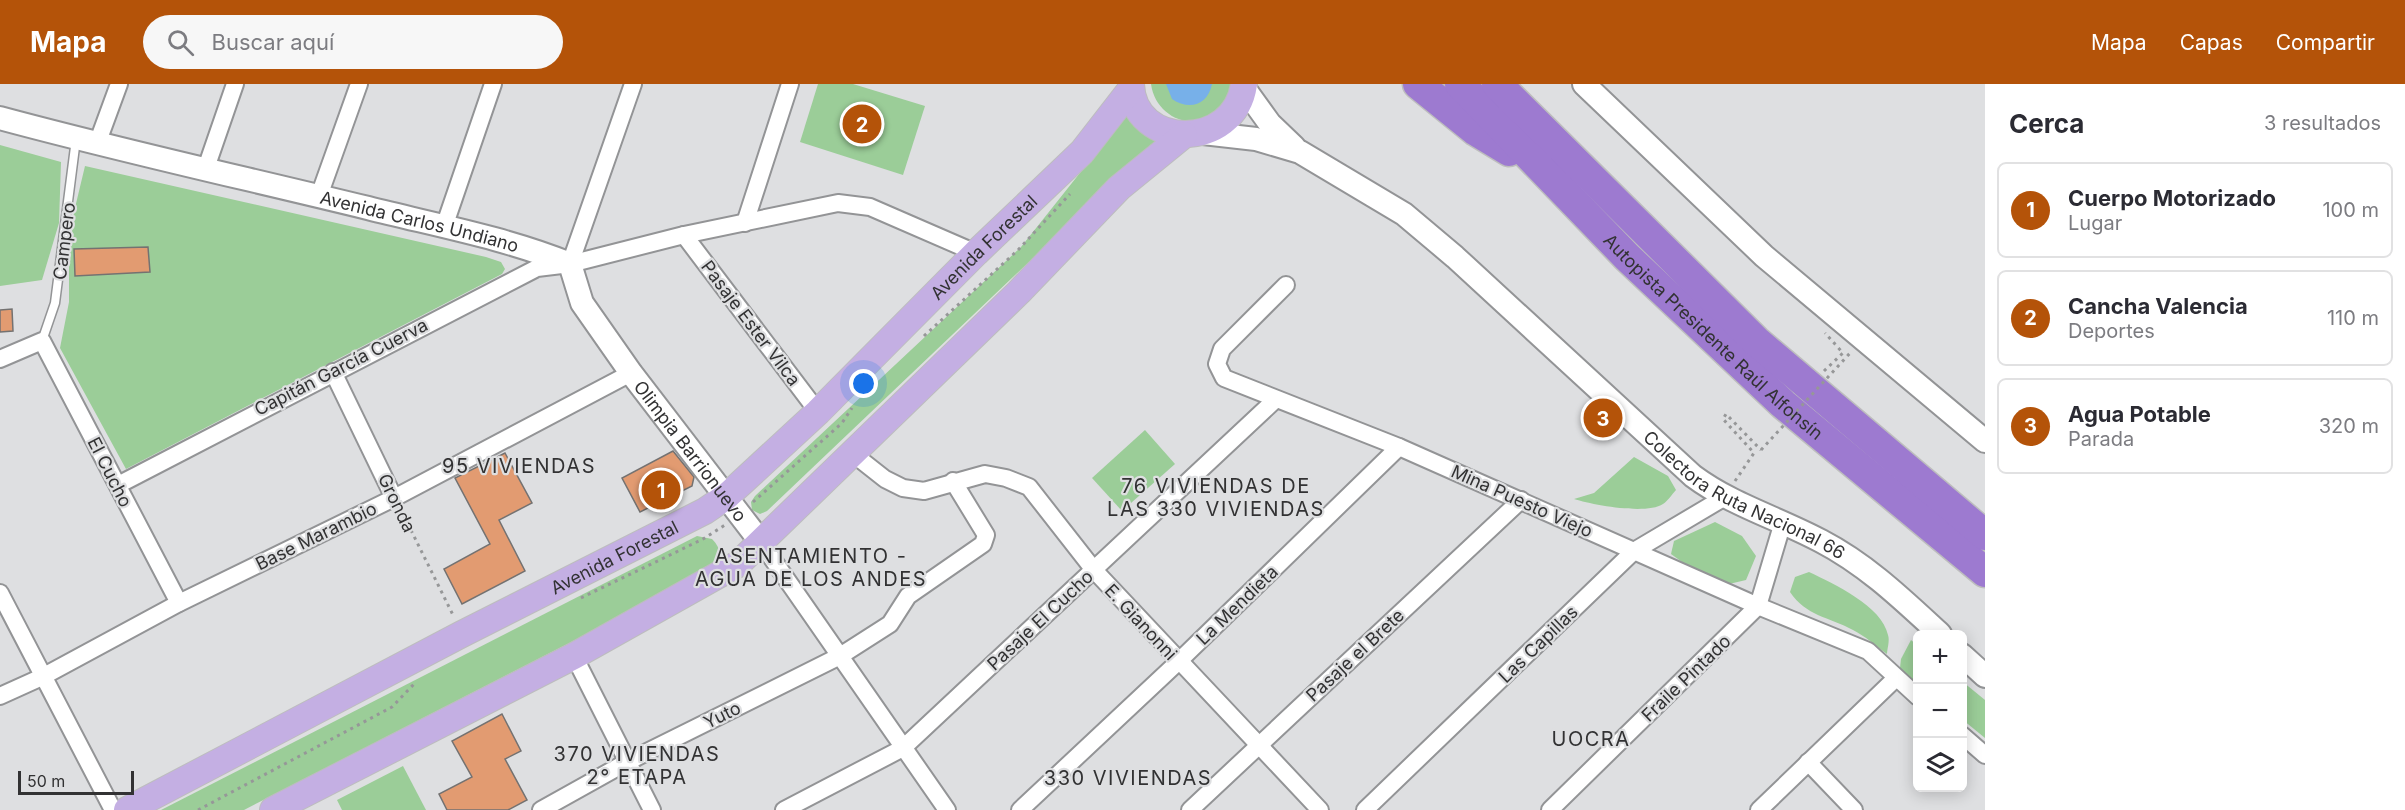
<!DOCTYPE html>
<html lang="es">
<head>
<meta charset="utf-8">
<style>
	body { margin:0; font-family:Inter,sans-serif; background:#f7f7f7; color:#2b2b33 }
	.controls { position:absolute; right:18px; bottom:18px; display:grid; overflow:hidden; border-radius:9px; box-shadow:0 3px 15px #0003 }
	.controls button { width:54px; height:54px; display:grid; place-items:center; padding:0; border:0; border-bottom:2px solid #e1e1e2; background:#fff; color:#2b2b33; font:30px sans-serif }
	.scale { position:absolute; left:18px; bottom:15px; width:116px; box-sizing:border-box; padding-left:6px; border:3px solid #323233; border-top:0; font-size:16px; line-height:21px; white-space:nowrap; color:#323233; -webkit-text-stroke:4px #dedfe1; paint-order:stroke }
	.you { position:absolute; left:864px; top:300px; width:21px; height:21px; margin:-15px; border:4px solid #fff; border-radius:50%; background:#1a73e8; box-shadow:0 0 0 9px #1a73e833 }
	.badge { display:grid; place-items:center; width:39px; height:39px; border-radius:50%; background:#b45309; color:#fff; font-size:20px; font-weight:700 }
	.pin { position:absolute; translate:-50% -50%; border:3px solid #fff; box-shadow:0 2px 6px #0006 }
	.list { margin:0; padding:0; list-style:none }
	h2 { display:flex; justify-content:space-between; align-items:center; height:78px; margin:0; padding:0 24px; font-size:26px }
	h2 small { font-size:20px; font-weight:400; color:#7c7c81 }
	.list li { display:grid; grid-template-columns:39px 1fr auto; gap:18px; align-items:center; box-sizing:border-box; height:96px; margin:0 12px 12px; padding:0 12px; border:2px solid #e1e1e2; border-radius:9px }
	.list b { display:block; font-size:22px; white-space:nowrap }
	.list p { margin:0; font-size:20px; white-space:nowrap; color:#7c7c81 }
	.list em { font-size:20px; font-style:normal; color:#7c7c81 }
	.icon { flex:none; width:33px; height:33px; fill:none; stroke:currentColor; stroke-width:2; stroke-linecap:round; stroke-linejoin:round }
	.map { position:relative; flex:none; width:1985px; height:726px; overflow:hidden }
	header { display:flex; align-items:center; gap:36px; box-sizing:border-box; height:84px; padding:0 30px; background:#b45309; color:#fff }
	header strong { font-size:28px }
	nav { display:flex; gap:33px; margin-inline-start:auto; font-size:21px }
	.search { width:420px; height:54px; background:#f7f7f7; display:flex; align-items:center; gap:15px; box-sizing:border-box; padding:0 21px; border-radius:33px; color:#7c7c81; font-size:22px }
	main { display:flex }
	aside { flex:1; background:#fff }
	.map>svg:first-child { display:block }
</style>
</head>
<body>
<header>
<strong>Mapa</strong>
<div class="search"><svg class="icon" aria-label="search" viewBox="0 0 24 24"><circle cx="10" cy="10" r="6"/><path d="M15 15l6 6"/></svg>Buscar aquí</div>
<nav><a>Mapa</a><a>Capas</a><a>Compartir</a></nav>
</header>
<main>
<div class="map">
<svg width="1985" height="726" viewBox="0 0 1985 726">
	<rect width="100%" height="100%" fill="#dedfe1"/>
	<!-- green -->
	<g fill="#9bcd98">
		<path d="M818 0H853L925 22 903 91 800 58Z"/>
		<path d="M1151 0H1232C1231 5 1230 14 1227 18 1205 53 1156 38 1151 0Z"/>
		<path d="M1130 26 1163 55 1032 175 767 427 760 430 752 426 751 418 755 412 1021 163Z"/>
		<path d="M0 61 61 78 59 139 42 196 0 202Z"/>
		<path d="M85 82 486 173 501 178 505 185 502 190 126 385 60 264 69 218V176L74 128Z"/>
		<path d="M1145 346 1175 380 1122 427 1092 394Z"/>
		<path d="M1634 373 1668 392 1676 406C1672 410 1668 417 1663 420 1646 431 1593 421 1574 415L1594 409Z"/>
		<path d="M1715 438 1742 452 1756 472 1746 496 1729 500 1689 483 1671 470 1674 457Z"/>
		<path d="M697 452 712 455C723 466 722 477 710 487L244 726H161Z"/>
		<path d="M1809 488C1834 500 1882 522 1888 551 1890 557 1887 565 1887 570 1876 562 1865 552 1853 546 1829 533 1806 532 1790 508L1795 493Z"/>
		<path d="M1911 556 1917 561V601L1900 584 1901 575Z"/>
		<path d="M1963 598 1985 616V654L1963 636Z"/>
		<path d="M403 682 426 726H342L337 716Z"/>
	</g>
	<!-- water -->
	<path fill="#77b0e9" d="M1166 0H1212C1208 21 1189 27 1172 15Z"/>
	<!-- building -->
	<g fill="#e29b71" stroke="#747271" stroke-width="1.5">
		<path d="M148 163 150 188 75 192 74 165Z"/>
		<path d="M12 225 13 247 0 248V226Z"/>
		<path d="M673 367 694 393 692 402 640 428 622 394Z"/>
		<path d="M505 369 532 419 499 436 525 487 462 520 444 485 490 460 455 394Z"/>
		<path d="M502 630 521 667 505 675 527 716 508 726H447L439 710 472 693 452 657Z"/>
	</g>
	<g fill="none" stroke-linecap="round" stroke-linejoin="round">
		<!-- lane casing -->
		<g stroke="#939496" stroke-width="11">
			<path id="lane" d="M42 257 55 219 76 55"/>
		</g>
		<!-- street casing -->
		<g stroke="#939496" stroke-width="20">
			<g id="street">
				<path d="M97 60 119 0"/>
				<path d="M205 87 235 0"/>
				<path d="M319 112 359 0"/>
				<path d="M745 139 790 0"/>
				<path d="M444 143 493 0"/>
				<path d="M684 151 818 328"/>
				<path d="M570 180 633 0"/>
				<path d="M1286 201 1222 265 1217 280 1224 294 1399 363 1758 522 1868 567 1918 613"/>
				<path d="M0 275 42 257 179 519"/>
				<path d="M333 288 394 414"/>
				<path d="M852 369 885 395 903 404 924 407 985 390 1006 394 1029 403 1094 486 1320 726"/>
				<path d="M118 401 537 184 570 180 684 151 838 119 870 123 976 169"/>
				<path d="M760 457 947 726"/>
				<path d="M0 509 113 726"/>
				<path d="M574 572 652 726"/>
				<path d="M0 612 42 593 179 519 394 414 631 289"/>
				<path d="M1962 651 1985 671"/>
				<path d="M1808 678 1854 726"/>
				<path d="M541 726 627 678 840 572 890 540 908 512 983 460 986 451 953 397"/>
				<path d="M784 726 903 664 1275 316"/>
				<path d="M1020 726 1178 578 1399 363"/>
				<path d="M1190 726 1521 416"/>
				<path d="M1365 726 1634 467 1725 413"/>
				<path d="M1550 726 1758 522 1783 438"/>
				<path d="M1759 726 1896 594"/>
			</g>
		</g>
		<!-- secondary casing -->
		<g stroke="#939496" stroke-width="26">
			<g id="secondary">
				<path d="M1584 0 1764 172 1985 357"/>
				<path d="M1244 4 1270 40 1294 63"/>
				<path id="s1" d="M0 34C122 67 245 94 368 124 435 141 506 154 570 180L582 219 631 289 760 457"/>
				<path id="s2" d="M1203 49 1256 55 1300 68 1404 130 1455 173 1693 392C1732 421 1778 434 1821 457 1867 481 1902 515 1940 550"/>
				<path d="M1962 571 1985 592"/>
			</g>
		</g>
		<!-- primary casing -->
		<g stroke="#bdbdbe" stroke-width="28">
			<g id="primary">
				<path d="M1131 0C1133 66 1235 67 1244 0"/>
				<path id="s3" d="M127 726 462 550 705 427 727 412 818 328 976 169 1082 68 1131 5"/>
				<path d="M273 726 574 572 738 480 1019 208 1119 104 1184 51"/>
			</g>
		</g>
		<!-- highway casing -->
		<g stroke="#bdbdbe" stroke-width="33">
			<g id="highway">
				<path d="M1418 0 1476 47 1509 67"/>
				<path id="s4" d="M1460 0 1627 173 1783 320 1985 488"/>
				<path d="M1497 0 1756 257 1985 451"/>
			</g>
		</g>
		<!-- path -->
		<g stroke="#969798" stroke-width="3" stroke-dasharray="3 4.5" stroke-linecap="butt">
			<path d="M924 252 1018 166 1070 110"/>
			<path d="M1824 287 1843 269 1825 249"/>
			<path d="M1735 397 1754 369 1723 335 1726 330 1761 366"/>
			<path d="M753 418 842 339 852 324"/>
			<path d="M401 426 454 533"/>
			<path d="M581 514 703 455 725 441"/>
			<path d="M198 726 392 623 415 599"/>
		</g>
		<!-- lane -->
		<use href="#lane" stroke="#fff" stroke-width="8"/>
		<!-- street -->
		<use href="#street" stroke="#fff" stroke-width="16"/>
		<!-- secondary -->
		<use href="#secondary" stroke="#fff" stroke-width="22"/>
		<!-- primary -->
		<use href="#primary" stroke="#c4afe3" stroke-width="26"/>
		<!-- highway -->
		<use href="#highway" stroke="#9d7ad0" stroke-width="30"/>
		<!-- path-bridge -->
		<path stroke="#969798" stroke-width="3" stroke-dasharray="3 4.5" stroke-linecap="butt" d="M1761 366 1851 268"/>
	</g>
	<g text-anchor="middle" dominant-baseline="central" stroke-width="4.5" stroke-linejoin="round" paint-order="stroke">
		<!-- street labels -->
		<g font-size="18" fill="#323233" stroke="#dedfe1">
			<text stroke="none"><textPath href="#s1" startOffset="432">Avenida Carlos Undiano</textPath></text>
			<text transform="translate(64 157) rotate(-83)">Campero</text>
			<text stroke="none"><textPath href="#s3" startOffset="1035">Avenida Forestal</textPath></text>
			<text transform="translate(751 239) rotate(53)">Pasaje Ester Vilca</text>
			<text stroke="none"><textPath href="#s4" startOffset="358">Autopista Presidente Raúl Alfonsín</textPath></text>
			<text transform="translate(341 283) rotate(-27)">Capitán García Cuerva</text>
			<text stroke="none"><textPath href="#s1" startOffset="813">Olimpia Barrionuevo</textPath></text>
			<text transform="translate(110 388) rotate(63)">El Cucho</text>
			<text stroke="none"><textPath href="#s2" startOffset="664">Colectora Ruta Nacional 66</textPath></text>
			<text transform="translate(1522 417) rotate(24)">Mina Puesto Viejo</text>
			<text transform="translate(397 419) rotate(64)">Gronda</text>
			<text transform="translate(316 452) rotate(-26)">Base Marambio</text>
			<text stroke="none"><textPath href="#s3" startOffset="549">Avenida Forestal</textPath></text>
			<text transform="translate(1237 521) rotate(-44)">La Mendieta</text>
			<text transform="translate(1040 536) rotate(-43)">Pasaje El Cucho</text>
			<text transform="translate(1141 538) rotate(47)">E. Gianonni</text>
			<text transform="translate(1538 560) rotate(-44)">Las Capillas</text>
			<text transform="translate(1355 571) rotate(-43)">Pasaje el Brete</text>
			<text transform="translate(1686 594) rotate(-44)">Fraile Pintado</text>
			<text transform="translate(722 631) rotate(-26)">Yuto</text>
		</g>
		<!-- neighbourhood labels -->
		<g font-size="20" letter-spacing="1.5" fill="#323233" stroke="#dedfe1">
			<text x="519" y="382">95 VIVIENDAS</text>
			<text x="1216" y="402">76 VIVIENDAS DE<tspan x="1216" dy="23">LAS 330 VIVIENDAS</tspan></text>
			<text x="811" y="472">ASENTAMIENTO -<tspan x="811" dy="23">AGUA DE LOS ANDES</tspan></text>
			<text x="1591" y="655">UOCRA</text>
			<text x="637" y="670">370 VIVIENDAS<tspan x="637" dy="23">2° ETAPA</tspan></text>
			<text x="1128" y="694">330 VIVIENDAS</text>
		</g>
	</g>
</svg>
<div class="controls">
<button>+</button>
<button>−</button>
<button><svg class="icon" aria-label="layers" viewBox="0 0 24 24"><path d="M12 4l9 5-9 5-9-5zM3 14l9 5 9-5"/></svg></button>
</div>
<div class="scale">50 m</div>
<div class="you"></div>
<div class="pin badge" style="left:661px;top:406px">1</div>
<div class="pin badge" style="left:862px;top:40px">2</div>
<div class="pin badge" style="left:1603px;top:334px">3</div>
</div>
<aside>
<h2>Cerca<small>3 resultados</small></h2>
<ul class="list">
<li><span class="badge">1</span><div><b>Cuerpo Motorizado</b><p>Lugar</p></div><em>100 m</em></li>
<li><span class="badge">2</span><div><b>Cancha Valencia</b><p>Deportes</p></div><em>110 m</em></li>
<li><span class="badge">3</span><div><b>Agua Potable</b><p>Parada</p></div><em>320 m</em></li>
</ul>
</aside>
</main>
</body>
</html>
